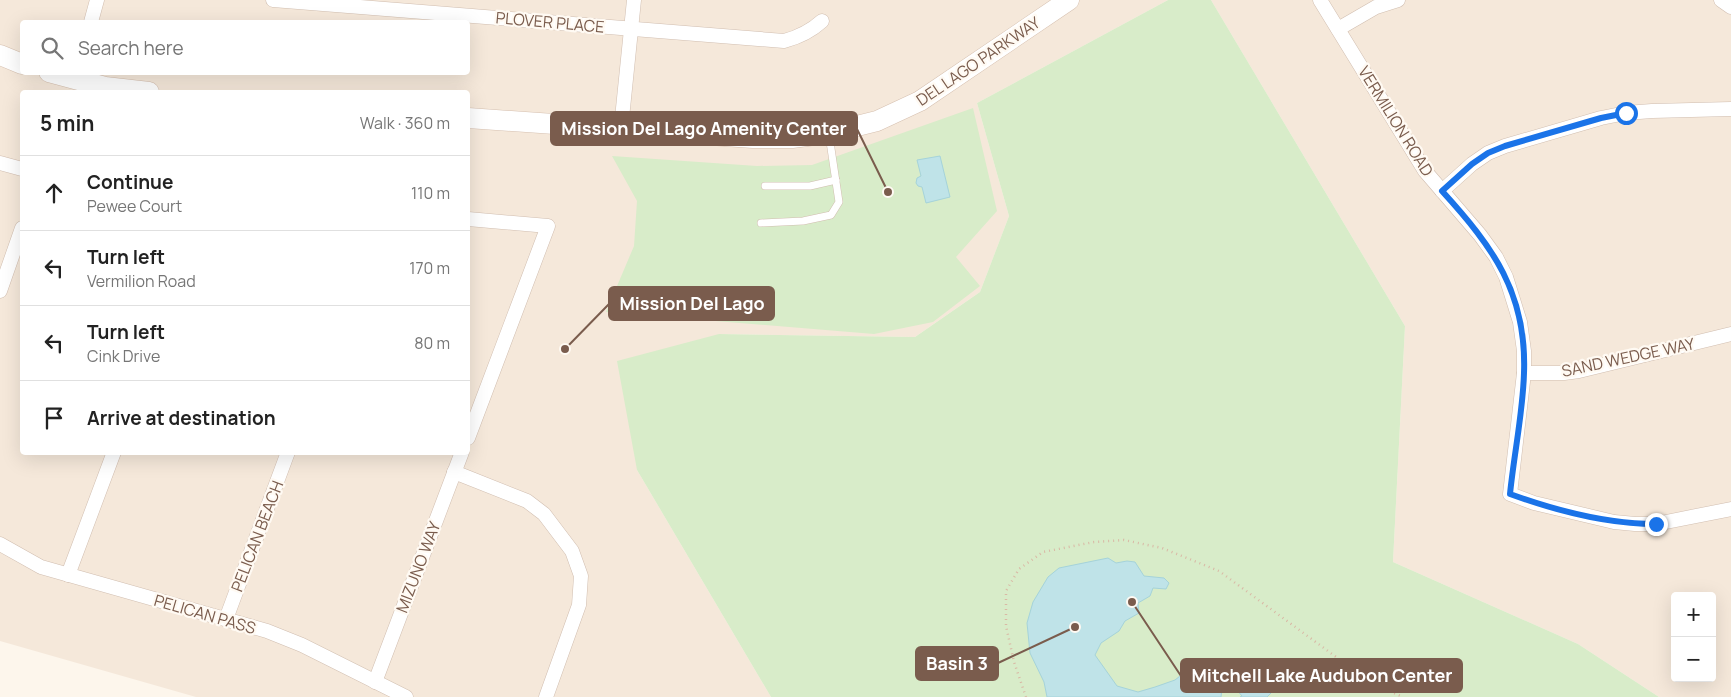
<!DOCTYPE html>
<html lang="en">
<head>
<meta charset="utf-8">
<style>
	body { margin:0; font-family:Manrope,sans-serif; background:#f6f6f6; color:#222 }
	.controls { position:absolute; right:15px; bottom:15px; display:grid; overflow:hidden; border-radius:5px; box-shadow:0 5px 20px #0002 }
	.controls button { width:45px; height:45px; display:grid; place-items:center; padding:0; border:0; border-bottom:1px solid #e0e0e0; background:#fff; color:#222; font:25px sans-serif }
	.stop { position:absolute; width:15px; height:15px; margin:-11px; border:4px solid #1a73e8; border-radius:50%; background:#fff }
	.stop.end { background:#1a73e8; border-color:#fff; box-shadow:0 1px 5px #0008 }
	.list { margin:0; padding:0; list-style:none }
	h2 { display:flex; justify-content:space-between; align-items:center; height:65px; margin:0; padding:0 20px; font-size:21px }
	h2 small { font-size:16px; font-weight:400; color:#767676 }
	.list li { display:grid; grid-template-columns:32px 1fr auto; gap:15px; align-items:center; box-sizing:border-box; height:75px; padding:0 20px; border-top:1px solid #e0e0e0 }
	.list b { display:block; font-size:19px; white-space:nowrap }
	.list p { margin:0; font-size:16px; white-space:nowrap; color:#767676 }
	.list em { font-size:16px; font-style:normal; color:#767676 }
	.icon { flex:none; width:28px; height:28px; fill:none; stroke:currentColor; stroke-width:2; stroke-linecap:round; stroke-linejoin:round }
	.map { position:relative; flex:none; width:1731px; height:697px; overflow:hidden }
	.search { position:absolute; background:#fff; box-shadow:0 5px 20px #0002; left:20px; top:20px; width:450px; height:55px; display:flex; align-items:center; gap:12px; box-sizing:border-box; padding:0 18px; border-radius:5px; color:#767676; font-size:19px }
	.panel { position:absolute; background:#fff; box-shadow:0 5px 20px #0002; left:20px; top:90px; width:450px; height:365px; border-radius:5px }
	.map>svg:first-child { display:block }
</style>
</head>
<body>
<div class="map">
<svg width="1731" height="697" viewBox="0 0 1731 697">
	<rect width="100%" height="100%" fill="#fdf6ec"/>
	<!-- residential -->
	<g fill="#f5e8da" fill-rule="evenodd">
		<path d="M0 0H1168L977 103 1009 216 980 292 915 337 719 334 637 470 771 697H196L0 641ZM22 22H468V72H22ZM22 92H468V452H22Z"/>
		<path d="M1211 0H1731V697H1659L1578 644 1393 562 1405 326ZM1675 596H1712V678H1675Z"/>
	</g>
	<!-- green -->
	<g fill="#d8ecc9">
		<path d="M1168 0H1211L1405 326 1393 562 1578 644 1659 697H771L637 470 617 361 719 334 915 337 980 292 1009 216 977 103Z"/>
		<path d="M973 108 997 211 956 257 980 286 933 322 874 334 606 312 634 246 637 201 612 156 757 166 812 165Z"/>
	</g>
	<!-- water -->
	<g fill="#bfe3e8" stroke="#a5d3da">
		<path d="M940 156 950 197 926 203 922 187 918 186 916 183 917 178 921 176 917 160Z"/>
		<path d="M1108 558 1116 563 1127 561 1135 562 1144 576 1164 578 1169 583 1166 589 1153 588 1150 596 1138 603 1139 613 1125 621 1119 631 1101 643 1095 655 1117 686 1138 692 1155 687 1175 680 1199 661 1223 680 1221 697H1047L1044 682 1030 653 1027 623 1033 602 1048 577 1059 568Z"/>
		<path d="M1254 675 1258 680 1259 690 1269 685 1271 693 1267 697H1240L1242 696 1236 689 1239 679H1248Z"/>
	</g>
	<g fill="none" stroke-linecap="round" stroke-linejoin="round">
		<!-- lane casing -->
		<g stroke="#d1beb0" stroke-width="8">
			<g id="lane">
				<path d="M765 186H810L836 180"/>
				<path d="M761 223 803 221 831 215 839 202 829 135"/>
			</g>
		</g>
		<!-- street casing -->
		<g stroke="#d1beb0" stroke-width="15">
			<g id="street">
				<path d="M273 0 784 41C799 37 810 32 822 21"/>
				<path d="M1320 0 1425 171 1480 235 1496 257 1506 277 1520 322 1524 351V373L1510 494 1534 503 1614 522 1635 524H1656L1731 509"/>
				<path d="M1721 0 1731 7"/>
				<path d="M91 22 97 0"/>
				<path d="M1338 29 1376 7 1398 0"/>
				<path d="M621 128 634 0"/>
				<path d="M0 163 22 169"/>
				<path d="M1442 191 1472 164 1488 153 1505 146 1601 118 1626 113 1652 111 1731 109"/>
				<path d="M468 219 548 226 468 438"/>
				<path d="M0 291 22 228"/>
				<path d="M1524 373H1564L1579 371 1731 334"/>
				<path d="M454 472 527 501 544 514 572 551 581 576 579 605 546 697"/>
				<path d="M0 544 41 567 267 631 302 645 406 697"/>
				<path d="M68 575 114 452"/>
				<path d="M226 619 288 452"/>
				<path d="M375 682 462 452"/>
			</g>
		</g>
		<!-- secondary casing -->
		<g stroke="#d6c0b0" stroke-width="21">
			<g id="secondary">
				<path d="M0 55 22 64"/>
				<path d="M49 72 105 87 149 92"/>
				<path d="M468 118 753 138H792L829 133 877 121 920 101 1069 0"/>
			</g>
		</g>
		<!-- path -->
		<path stroke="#d9b8a5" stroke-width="2.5" stroke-dasharray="1 4" stroke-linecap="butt" d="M1026 697 1014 662 1006 626V591L1019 569 1043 552 1094 542 1124 540 1162 548 1219 571 1343 662 1387 690 1403 697"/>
		<!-- lane -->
		<use href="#lane" stroke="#fff" stroke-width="7"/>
		<!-- street -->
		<use href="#street" stroke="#fff" stroke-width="14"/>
		<!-- secondary -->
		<use href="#secondary" stroke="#fff" stroke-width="20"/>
	</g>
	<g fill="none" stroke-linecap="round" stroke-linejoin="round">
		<!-- route -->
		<path stroke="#1a73e8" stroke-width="6" d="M1626 113 1601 118 1505 146 1488 153 1472 164 1442 191C1493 247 1527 293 1524 373 1523 412 1514 454 1510 494 1557 511 1607 524 1656 524"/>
	</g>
	<g text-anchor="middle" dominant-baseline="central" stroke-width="4.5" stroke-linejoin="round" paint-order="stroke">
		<!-- street labels -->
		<g font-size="16" fill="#7a5c4d" stroke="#fffaf3">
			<text transform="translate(550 22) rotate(5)">PLOVER PLACE</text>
			<text transform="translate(978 61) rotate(-34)">DEL LAGO PARKWAY</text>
			<text transform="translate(1396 121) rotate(58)">VERMILION ROAD</text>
			<text transform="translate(1628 357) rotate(-12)">SAND WEDGE WAY</text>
			<text transform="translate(257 536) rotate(-69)">PELICAN BEACH</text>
			<text transform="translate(418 567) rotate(-69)">MIZUNO WAY</text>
			<text transform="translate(205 614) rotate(16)">PELICAN PASS</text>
		</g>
	</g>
	<!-- callouts -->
	<path fill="none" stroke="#7a5c4d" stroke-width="2" d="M888 192L857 129M565 349L609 304M1075 627L998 663M1132 602L1181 676"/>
	<g fill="#7a5c4d" stroke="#fffaf3" stroke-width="2">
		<circle cx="888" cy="192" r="5"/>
		<circle cx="565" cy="349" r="5"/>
		<circle cx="1075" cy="627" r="5"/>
		<circle cx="1132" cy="602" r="5"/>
	</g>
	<g fill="#7a5c4d" stroke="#7a5c4d" stroke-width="2">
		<rect x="551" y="112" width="306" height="33" rx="5"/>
		<rect x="609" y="287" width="165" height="33" rx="5"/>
		<rect x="916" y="647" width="82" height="33" rx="5"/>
		<rect x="1181" y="659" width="281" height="33" rx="5"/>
	</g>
	<g font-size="18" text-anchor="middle" font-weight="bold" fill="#fff">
		<text x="704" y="135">Mission Del Lago Amenity Center</text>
		<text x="692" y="310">Mission Del Lago</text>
		<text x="957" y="670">Basin 3</text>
		<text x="1322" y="682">Mitchell Lake Audubon Center</text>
	</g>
</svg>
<div class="controls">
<button>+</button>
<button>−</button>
</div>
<div class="stop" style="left:1626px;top:113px"></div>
<div class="stop end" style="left:1656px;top:524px"></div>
<div class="search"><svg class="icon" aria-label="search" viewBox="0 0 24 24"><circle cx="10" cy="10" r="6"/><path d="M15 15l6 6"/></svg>Search here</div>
<section class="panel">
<h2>5 min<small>Walk · 360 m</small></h2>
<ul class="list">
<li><svg class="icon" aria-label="ahead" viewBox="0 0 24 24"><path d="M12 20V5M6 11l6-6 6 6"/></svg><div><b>Continue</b><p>Pewee Court</p></div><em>110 m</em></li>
<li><svg class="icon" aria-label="left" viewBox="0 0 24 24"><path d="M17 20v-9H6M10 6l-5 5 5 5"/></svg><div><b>Turn left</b><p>Vermilion Road</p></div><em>170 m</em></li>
<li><svg class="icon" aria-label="left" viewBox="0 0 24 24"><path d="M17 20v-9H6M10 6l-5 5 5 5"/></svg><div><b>Turn left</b><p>Cink Drive</p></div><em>80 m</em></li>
<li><svg class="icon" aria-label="arrive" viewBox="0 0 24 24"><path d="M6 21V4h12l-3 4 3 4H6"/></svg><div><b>Arrive at destination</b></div></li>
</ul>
</section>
</div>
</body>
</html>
